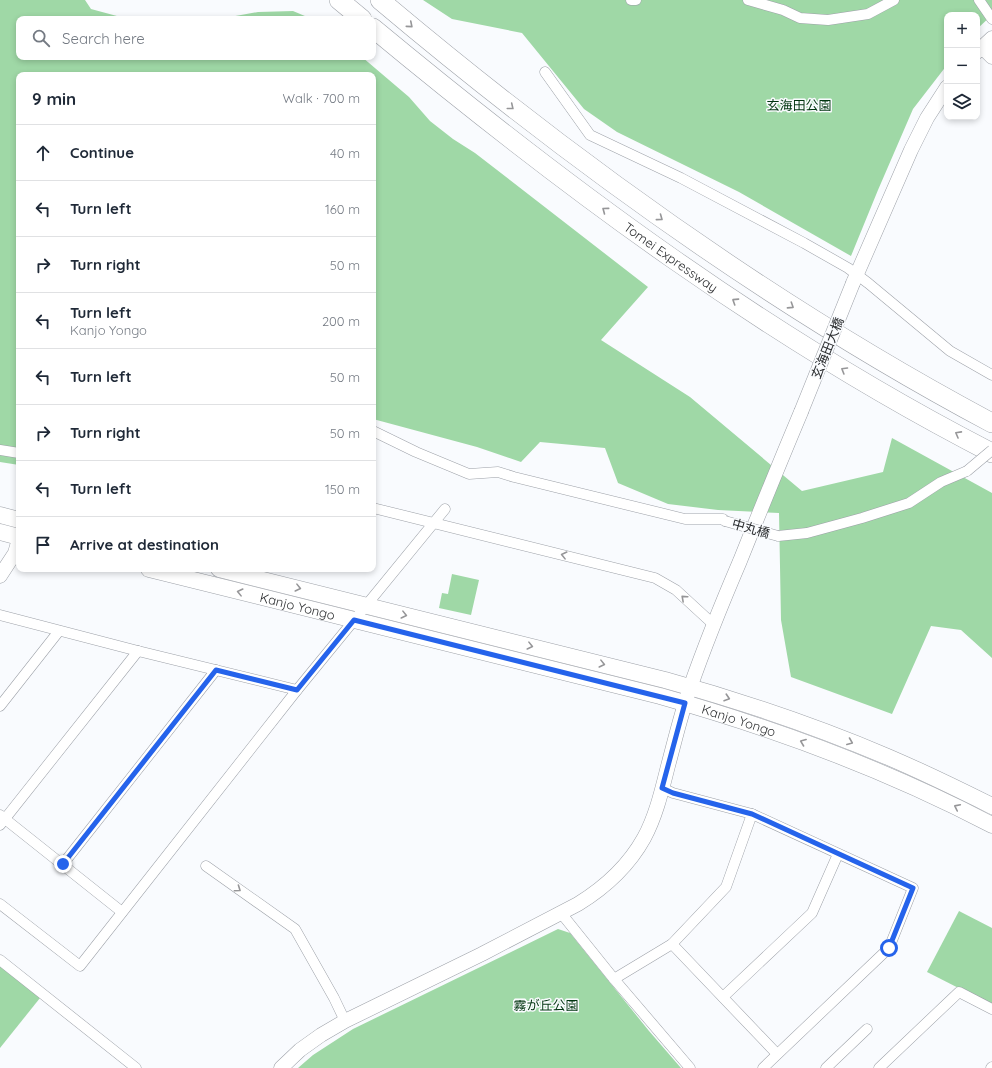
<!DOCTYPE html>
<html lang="en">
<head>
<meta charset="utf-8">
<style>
	body { margin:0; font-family:Quicksand,"Noto Sans JP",sans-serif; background:#f2f2f3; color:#1f2937 }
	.controls { position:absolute; right:12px; top:12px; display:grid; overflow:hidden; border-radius:8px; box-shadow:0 2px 6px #0003 }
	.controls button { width:36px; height:36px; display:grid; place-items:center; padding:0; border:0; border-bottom:1px solid #e0e1e3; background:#fff; color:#1f2937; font:20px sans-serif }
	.stop { position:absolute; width:12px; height:12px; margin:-9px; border:3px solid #2563eb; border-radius:50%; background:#fff }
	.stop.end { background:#2563eb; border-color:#fff; box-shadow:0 1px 4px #0008 }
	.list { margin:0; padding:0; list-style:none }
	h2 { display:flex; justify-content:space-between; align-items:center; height:52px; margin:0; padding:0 16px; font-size:17px }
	h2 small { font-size:13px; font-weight:400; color:#747a83 }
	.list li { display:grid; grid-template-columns:26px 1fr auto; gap:12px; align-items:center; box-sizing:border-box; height:56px; padding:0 16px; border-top:1px solid #e0e1e3 }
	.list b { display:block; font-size:15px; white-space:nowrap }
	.list p { margin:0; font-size:13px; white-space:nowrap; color:#747a83 }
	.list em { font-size:13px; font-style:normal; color:#747a83 }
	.icon { flex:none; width:22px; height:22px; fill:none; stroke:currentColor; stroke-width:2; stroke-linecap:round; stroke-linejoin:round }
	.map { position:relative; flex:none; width:992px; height:1068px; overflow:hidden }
	.search { position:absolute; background:#fff; box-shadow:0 2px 6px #0003; left:16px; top:16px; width:360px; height:44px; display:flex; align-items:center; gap:10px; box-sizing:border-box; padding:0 14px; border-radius:8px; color:#747a83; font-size:15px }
	.panel { position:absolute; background:#fff; box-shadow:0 2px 6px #0003; left:16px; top:72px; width:360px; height:500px; border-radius:8px }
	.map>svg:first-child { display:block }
</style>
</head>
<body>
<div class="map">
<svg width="992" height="1068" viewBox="0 0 992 1068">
	<rect width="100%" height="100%" fill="#f9fbfe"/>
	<!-- green -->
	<g fill="#9fd8a6">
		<path d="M0 0H85L91 9 128 19H19V57H362L409 97 430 121 453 139 475 153 648 287 601 340 690 397 802 491 883 472 892 438 992 493V658L961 630 931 626 892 714 791 677 781 620 779 513 718 510 668 504 618 483 605 448 540 442 521 462 477 447 373 419V75H19V465L0 462Z"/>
		<path d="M423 0H992V15L977 29V15H947V65L913 109 878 190 851 256 739 192 617 132 584 109 522 33 452 19Z"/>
		<path d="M293 11 312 19H219L258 12Z"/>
		<path d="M452 574 479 580 471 615 439 608 442 593 448 594Z"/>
		<path d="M959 911 992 928V1005L927 972Z"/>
		<path d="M558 929 570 933 649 1031 681 1068H298L313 1055 353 1029Z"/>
		<path d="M0 965 40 998 0 1048Z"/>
	</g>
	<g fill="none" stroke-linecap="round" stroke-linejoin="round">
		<!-- street casing -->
		<g stroke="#9da1a8" stroke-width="11">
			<g id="street">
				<path d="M631 0H636"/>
				<path d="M748 0 783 10 800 18 828 20 868 14 894 0"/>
				<path d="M979 0 992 19"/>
				<path d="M545 72 590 135 681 178 804 243 848 268 868 283 950 351 992 375"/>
				<path d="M373 431 416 452 469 474 498 472 514 477 685 519H723L725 521"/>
				<path d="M0 450 19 453"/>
				<path d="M373 508 655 578 676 590 713 624"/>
				<path d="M778 536 807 533 862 518 909 503 941 482 967 471"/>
				<path d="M0 615 138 651 297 690"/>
				<path d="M0 706 59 631"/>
				<path d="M662 788 673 793 752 814 913 888 889 948 763 1068"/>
				<path d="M0 815 122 912"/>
				<path d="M0 825 138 651"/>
				<path d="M63 864 216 670"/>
				<path d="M206 866 295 929 334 998 345 1021"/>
				<path d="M0 904 80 966 297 690 445 509"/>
				<path d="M561 913 614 979 690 1068"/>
				<path d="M672 944 777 1054"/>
				<path d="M0 960 136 1068"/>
				<path d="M614 979 672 944 726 887 752 814"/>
				<path d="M723 997 812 913 838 854"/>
				<path d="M826 1068 867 1029"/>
				<path d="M879 1068 959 992 992 1009"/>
				<path d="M991 1068 992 1067"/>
			</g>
		</g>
		<!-- secondary casing -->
		<g stroke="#9da1a8" stroke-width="15">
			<g id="secondary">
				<path d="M982 47 992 57"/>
				<path d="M977 52 992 38"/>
				<path d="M853 283 911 150 927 118 947 87"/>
				<path d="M0 576 15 553 19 539"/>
				<path d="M281 1068 300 1050 321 1035 345 1021 482 954 578 904C604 888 629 865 644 838 656 816 662 790 668 766 675 740 681 714 690 688 705 645 722 603 740 561 760 511 780 462 801 412"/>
			</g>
		</g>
		<!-- primary casing -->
		<g stroke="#9da1a8" stroke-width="17">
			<g id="primary">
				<path d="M0 515 19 520"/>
				<path d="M0 532 19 537"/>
				<path id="s1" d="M149 569 660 696C774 728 887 770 992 825"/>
				<path d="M219 569 665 680C741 701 815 726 888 757 923 772 958 789 992 806"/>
			</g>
		</g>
		<!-- highway casing -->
		<g stroke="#9da1a8" stroke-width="20">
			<g id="highway">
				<path d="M339 0 362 19"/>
				<path d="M380 0C570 160 772 306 992 423"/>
				<path id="s2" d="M373 28C566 188 768 338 992 453"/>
			</g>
		</g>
		<!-- street -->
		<use href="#street" stroke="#fff" stroke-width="10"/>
		<!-- secondary -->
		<use href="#secondary" stroke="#fff" stroke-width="14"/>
		<!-- primary -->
		<use href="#primary" stroke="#fff" stroke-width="16"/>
		<!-- highway -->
		<use href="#highway" stroke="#fff" stroke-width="19"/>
		<!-- street-bridge casing -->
		<g stroke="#9da1a8" stroke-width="11" stroke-linecap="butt">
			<g id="street-bridge">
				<path d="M967 471 992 450"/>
				<path d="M725 521 778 536"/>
			</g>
		</g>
		<!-- secondary-bridge casing -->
		<g stroke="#9da1a8" stroke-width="15" stroke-linecap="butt">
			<path id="secondary-bridge" d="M801 412 853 283"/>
		</g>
		<!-- street-bridge -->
		<use href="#street-bridge" stroke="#fff" stroke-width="10"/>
		<!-- secondary-bridge -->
		<use href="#secondary-bridge" stroke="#fff" stroke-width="14"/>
	</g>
	<!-- one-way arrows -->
	<defs><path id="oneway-chevron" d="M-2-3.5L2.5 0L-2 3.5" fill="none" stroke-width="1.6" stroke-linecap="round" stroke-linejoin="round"/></defs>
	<g stroke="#969698">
		<use href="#oneway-chevron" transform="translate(410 25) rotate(40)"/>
		<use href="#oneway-chevron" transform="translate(511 107) rotate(39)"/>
		<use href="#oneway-chevron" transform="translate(605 210) rotate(-143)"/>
		<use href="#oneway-chevron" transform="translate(660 218) rotate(36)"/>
		<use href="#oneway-chevron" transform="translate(735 301) rotate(-147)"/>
		<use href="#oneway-chevron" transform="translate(791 306) rotate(33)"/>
		<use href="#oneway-chevron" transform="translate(844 370) rotate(-149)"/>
		<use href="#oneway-chevron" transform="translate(958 434) rotate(-151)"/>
		<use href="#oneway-chevron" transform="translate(564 555) rotate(-166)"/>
		<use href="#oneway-chevron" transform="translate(298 588) rotate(14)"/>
		<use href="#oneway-chevron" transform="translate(240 592) rotate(-166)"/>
		<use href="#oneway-chevron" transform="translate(684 598) rotate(-138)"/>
		<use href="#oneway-chevron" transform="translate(404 615) rotate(14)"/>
		<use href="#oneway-chevron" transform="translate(530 646) rotate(14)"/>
		<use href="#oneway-chevron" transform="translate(602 664) rotate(14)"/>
		<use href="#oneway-chevron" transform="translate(727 698) rotate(18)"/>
		<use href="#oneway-chevron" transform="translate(803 742) rotate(-159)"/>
		<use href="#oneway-chevron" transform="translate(850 742) rotate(22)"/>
		<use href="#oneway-chevron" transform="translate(957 807) rotate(-154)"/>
		<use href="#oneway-chevron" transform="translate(238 889) rotate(35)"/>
	</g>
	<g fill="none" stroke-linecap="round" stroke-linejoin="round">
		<!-- route -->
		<path stroke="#2563eb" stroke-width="5" d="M63 864 216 670 297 690 354 620 685 703 662 788 673 793 752 814 913 888 889 948"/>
	</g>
	<g text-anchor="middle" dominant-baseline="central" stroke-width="3" stroke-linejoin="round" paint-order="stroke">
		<!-- park labels -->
		<g font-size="13" fill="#00350f" stroke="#f9fbfe">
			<text x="799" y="105">玄海田公園</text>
			<text x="546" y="1005">霧が丘公園</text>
		</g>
		<!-- street labels -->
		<g font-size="13" fill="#2c2e30" stroke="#f9fbfe">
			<text stroke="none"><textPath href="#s2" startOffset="376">Tomei Expressway</textPath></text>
			<text transform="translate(827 348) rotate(-68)">玄海田大橋</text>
			<text transform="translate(751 528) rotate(16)">中丸橋</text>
			<text stroke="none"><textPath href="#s1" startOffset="153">Kanjo Yongo</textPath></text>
			<text stroke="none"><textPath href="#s1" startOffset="609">Kanjo Yongo</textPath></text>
		</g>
	</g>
</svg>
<div class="controls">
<button>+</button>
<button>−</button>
<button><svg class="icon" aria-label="layers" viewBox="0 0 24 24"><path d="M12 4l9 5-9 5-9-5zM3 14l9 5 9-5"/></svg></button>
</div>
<div class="stop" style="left:889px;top:948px"></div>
<div class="stop end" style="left:63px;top:864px"></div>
<div class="search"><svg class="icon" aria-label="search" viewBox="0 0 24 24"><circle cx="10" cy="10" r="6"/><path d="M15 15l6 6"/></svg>Search here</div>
<section class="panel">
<h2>9 min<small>Walk · 700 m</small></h2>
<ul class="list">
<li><svg class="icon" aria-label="ahead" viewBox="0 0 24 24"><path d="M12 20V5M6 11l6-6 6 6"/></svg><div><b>Continue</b></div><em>40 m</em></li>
<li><svg class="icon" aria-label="left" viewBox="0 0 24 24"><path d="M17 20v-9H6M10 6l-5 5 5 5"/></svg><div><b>Turn left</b></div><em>160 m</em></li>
<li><svg class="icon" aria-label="right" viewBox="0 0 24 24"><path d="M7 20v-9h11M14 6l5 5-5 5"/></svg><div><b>Turn right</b></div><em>50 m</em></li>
<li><svg class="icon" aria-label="left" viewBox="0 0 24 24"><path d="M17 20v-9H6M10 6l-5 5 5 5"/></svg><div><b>Turn left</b><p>Kanjo Yongo</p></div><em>200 m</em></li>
<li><svg class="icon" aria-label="left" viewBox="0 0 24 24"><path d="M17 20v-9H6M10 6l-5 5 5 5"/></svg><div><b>Turn left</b></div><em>50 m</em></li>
<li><svg class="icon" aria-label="right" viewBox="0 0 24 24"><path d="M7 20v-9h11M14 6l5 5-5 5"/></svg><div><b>Turn right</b></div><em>50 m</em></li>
<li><svg class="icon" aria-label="left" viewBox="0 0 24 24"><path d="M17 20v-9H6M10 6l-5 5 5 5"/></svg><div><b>Turn left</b></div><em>150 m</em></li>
<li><svg class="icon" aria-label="arrive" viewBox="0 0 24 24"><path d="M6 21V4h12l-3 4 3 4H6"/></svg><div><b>Arrive at destination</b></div></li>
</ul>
</section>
</div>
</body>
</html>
